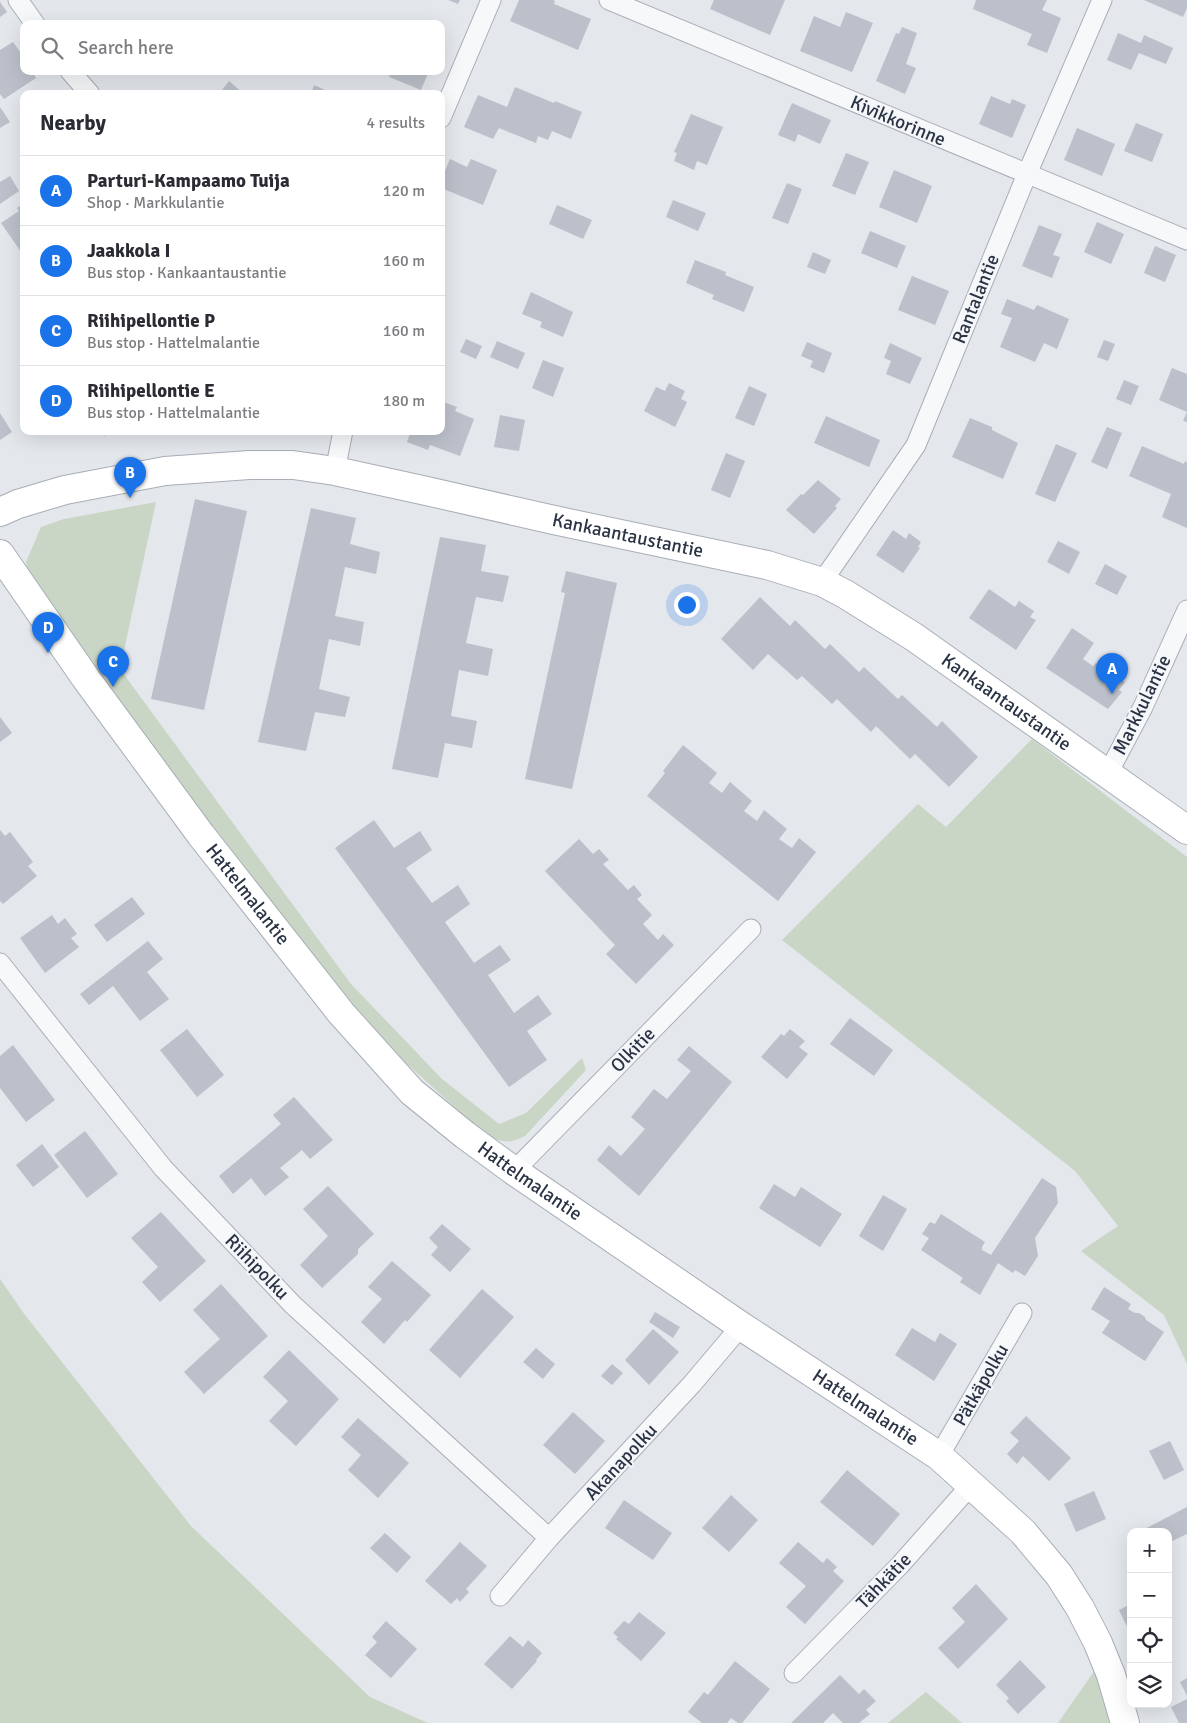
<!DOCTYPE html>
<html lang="en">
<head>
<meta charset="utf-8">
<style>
	body { margin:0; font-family:Signika,sans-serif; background:#f2f2f3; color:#2b2b33 }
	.controls { position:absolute; right:15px; bottom:15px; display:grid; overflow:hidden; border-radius:10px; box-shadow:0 5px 20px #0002 }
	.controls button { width:45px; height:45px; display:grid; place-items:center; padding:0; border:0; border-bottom:1px solid #e1e1e2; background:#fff; color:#2b2b33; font:25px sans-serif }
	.you { position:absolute; left:686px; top:604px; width:18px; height:18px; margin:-12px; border:4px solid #fff; border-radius:50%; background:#1a73e8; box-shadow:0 0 0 8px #1a73e833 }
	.badge { display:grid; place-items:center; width:32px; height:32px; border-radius:50%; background:#1a73e8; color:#fff; font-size:16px; font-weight:700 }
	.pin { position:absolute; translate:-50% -41px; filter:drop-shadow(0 1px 2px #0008) }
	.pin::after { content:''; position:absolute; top:26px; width:18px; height:15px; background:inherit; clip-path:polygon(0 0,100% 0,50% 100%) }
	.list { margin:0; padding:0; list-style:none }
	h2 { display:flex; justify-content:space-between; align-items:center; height:65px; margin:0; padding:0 20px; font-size:21px }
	h2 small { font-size:16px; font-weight:400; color:#7c7c81 }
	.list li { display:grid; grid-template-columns:32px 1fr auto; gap:15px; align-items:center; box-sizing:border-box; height:70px; padding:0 20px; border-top:1px solid #e1e1e2 }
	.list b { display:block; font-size:19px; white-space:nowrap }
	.list p { margin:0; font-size:16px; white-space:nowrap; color:#7c7c81 }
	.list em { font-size:16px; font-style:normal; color:#7c7c81 }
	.icon { flex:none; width:28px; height:28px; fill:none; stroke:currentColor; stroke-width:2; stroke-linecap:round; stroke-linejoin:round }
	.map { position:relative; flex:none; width:1187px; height:1723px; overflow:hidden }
	.search { position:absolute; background:#fff; box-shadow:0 5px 20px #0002; left:20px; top:20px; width:425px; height:55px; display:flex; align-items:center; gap:12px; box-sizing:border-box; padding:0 18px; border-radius:10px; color:#7c7c81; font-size:19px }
	.panel { position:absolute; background:#fff; box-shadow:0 5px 20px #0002; left:20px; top:90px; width:425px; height:345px; border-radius:10px }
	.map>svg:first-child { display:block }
</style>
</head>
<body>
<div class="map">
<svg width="1187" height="1723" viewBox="0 0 1187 1723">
	<rect width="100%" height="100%" fill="#e4e7ec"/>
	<!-- green -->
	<g fill="#c9d6c5">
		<path d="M156 502 120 669 351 984 442 1079 499 1124 526 1113 582 1058 586 1070 525 1136C509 1144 505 1142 488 1137L407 1064 313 961 153 750 27 570 26 562 41 527 64 519Z"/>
		<path d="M1032 739 1187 857V1364L1164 1315 1081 1251 1118 1226 1075 1171 782 940 918 804 946 827Z"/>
		<path d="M0 1279 25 1315 191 1526 370 1697 428 1723H0Z"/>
		<path d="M1095 1670 1107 1705 1112 1723H1058Z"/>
		<path d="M926 1692 962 1723H888Z"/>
	</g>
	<!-- building -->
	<g fill="#bbc0ca">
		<path d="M448 0H460L458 4Z"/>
		<path d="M519 0H553L555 1 554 4 591 19 578 50 510 21Z"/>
		<path d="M714 0H785L770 35 710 9Z"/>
		<path d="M976 0H1047L1042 10 1061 18 1047 53 1027 45 1032 34 973 9Z"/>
		<path d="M1144 0H1187V8L1183 17Z"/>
		<path d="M0 2 7 12 0 17Z"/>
		<path d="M846 12 873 23 852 72 800 51 814 16 840 27Z"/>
		<path d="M902 27 917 33 906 64 916 68 905 94 876 81 896 33 899 34Z"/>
		<path d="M1118 33 1141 43 1144 35 1173 48 1166 64 1139 53 1131 70 1107 60Z"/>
		<path d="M13 42 21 53 24 52V71H32L36 78 4 99 0 94V50Z"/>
		<path d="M385 71H429L421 90 389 77 390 76 384 73Z"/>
		<path d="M229 81 244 94H219Z"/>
		<path d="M314 85 334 94H311Z"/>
		<path d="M515 87 554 103 555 101 582 112 571 139 552 131 548 140 538 136 536 143 499 128 493 139 464 127 478 95 507 107Z"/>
		<path d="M991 96 1010 104 1012 99 1026 105 1012 138 979 124Z"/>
		<path d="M792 103 831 120 820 144 798 134 795 142 778 135Z"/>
		<path d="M0 107 10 122 0 128Z"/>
		<path d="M691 114 723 127 707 165 697 161 694 170 674 161 677 153 674 152Z"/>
		<path d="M1136 123 1163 134 1152 162 1124 151Z"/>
		<path d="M1077 128 1115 144 1102 176 1064 160Z"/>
		<path d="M846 153 869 162 855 195 832 186Z"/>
		<path d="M450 159 467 167 471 159 497 170 483 205 441 188V180Z"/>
		<path d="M894 170 932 186 917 223 879 207Z"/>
		<path d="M10 176 19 191 0 204V182Z"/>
		<path d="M787 183 802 189 788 224 772 218Z"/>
		<path d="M673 200 706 213 698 231 666 217Z"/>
		<path d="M24 203V251L21 252 1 223 19 211 17 208Z"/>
		<path d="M557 205 592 220 583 239 549 224Z"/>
		<path d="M1097 222 1124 234 1111 264 1084 252Z"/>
		<path d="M1039 225 1062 234 1053 255 1060 257 1052 278 1022 266Z"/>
		<path d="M870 231 906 246 897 268 861 253Z"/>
		<path d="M1155 246 1176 255 1165 282 1144 273Z"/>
		<path d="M813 252 831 260 825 274 807 267Z"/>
		<path d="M695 260 726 272 725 275 754 287 744 312 712 299 714 295 686 283Z"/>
		<path d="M912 276 949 291 935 325 898 310Z"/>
		<path d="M531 292 573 312 563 337 540 327 542 322 522 314Z"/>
		<path d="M1007 299 1034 310 1037 305 1069 319 1057 349 1044 343 1035 362 1000 347 1012 318 1001 314Z"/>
		<path d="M466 339 482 346 476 359 460 352Z"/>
		<path d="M1104 340 1115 344 1108 361 1097 357Z"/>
		<path d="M497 341 525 353 518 369 490 357Z"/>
		<path d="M807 342 832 353 824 373 810 367 813 361 801 356Z"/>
		<path d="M890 343 922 358 910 384 886 374 891 361 884 358Z"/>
		<path d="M543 360 564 368 553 397 532 388Z"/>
		<path d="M1172 368 1187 374V422L1183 421 1187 412 1159 400Z"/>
		<path d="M1124 380 1139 386 1131 405 1116 399Z"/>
		<path d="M669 383 685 391 681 399 687 402 675 427 644 411 656 387 665 391Z"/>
		<path d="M749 386 767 394 754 426 735 418Z"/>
		<path d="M441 401 457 407 455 411 474 419 460 456 430 445 428 450 407 442 411 431H441Z"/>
		<path d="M0 413 12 432 0 440Z"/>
		<path d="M500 415 525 420 519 451 494 447Z"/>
		<path d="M826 416 880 440 869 467 814 443Z"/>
		<path d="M970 418 992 427V430L1018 443 1003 479 952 457Z"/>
		<path d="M1107 427 1122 433 1107 469 1091 462Z"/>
		<path d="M100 431H111L104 436Z"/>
		<path d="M1056 444 1077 453 1055 502 1035 494Z"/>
		<path d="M1142 446 1184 464 1185 461 1187 462V528L1162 517 1171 494 1129 476Z"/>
		<path d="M726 453 745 461 730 498 711 490Z"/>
		<path d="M818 480 841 499 835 506 837 508 814 534 786 510 801 494 803 495Z"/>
		<path d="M195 499 247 511 204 710 151 699Z"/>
		<path d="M311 508 356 518 350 544 380 552 376 574 345 567 335 616 364 622 360 646 329 639 319 689 350 697 345 717 315 712 306 751 258 742Z"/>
		<path d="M893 530 906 539 909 533 921 542 918 547 920 548 903 573 876 555Z"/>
		<path d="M440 537 486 545 481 571 509 576 503 602 476 597 466 643 493 649 488 676 459 670 451 716 477 721 472 748 445 743 438 778 392 769Z"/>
		<path d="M1058 541 1080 552 1069 574 1047 562Z"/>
		<path d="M1105 564 1127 576 1117 595 1095 584Z"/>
		<path d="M566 571 617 583 572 789 525 779 565 593 561 592Z"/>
		<path d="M989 589 1015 607 1019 601 1034 611 1030 617 1036 620 1016 650 969 618Z"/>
		<path d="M760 597 790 626 795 620 825 649 830 644 859 672 864 667 898 699 902 695 937 727 942 721 978 757 949 787 915 754 910 759 876 726 871 732 837 699 832 704 802 676 797 680 768 654 753 670 721 639Z"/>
		<path d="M1072 628 1094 643 1083 659 1093 666 1096 663 1107 670 1111 663 1126 673 1122 680 1125 682 1119 690 1122 692 1108 709 1046 668Z"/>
		<path d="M0 717 12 733 0 742Z"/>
		<path d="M683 745 717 773 709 783 722 793 730 782 752 801 744 811 757 821 764 810 787 829 779 839 792 848 799 838 816 852 778 901 647 796 665 773 663 771Z"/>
		<path d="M374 820 394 848 420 831 432 850 406 868 432 903 458 885 470 904 445 922 474 963 500 945 511 960 488 975 514 1013 538 995 552 1014 527 1031 547 1060 509 1087 335 848Z"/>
		<path d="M0 830 5 836 10 832 33 862 28 866 37 876 3 904 0 901Z"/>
		<path d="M579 839 593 854 599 849 609 860 603 864 628 890 634 885 642 895 637 899 652 915 643 924 658 940 663 934 674 945 636 984 606 954 615 945 545 871Z"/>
		<path d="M132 897 145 914 107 942 94 925Z"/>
		<path d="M52 915 58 924 65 918 77 934 71 938 79 947 45 973 20 938Z"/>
		<path d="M148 941 163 959 147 972 169 999 140 1021 113 986 89 1005 80 994Z"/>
		<path d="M850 1018 893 1050 874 1076 830 1044Z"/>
		<path d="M187 1029 224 1075 197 1097 160 1050Z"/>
		<path d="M790 1029 805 1041 799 1047 808 1054 787 1079 761 1057 781 1034 784 1036Z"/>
		<path d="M13 1045 55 1100 26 1122 0 1088V1056Z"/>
		<path d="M689 1046 732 1082 639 1196 597 1160 609 1145 621 1156 645 1129 631 1117 654 1089 667 1099 691 1071 677 1060Z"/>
		<path d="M294 1097 333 1140 310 1159 302 1150 280 1168 289 1177 265 1196 251 1178 233 1194 219 1176 281 1124 273 1115Z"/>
		<path d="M85 1131 118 1174 87 1198 54 1155Z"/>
		<path d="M42 1144 59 1167 33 1187 16 1165Z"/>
		<path d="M1042 1178 1056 1187 1058 1203 1035 1238 1038 1256 1025 1276 1015 1270 1013 1273 998 1263 980 1295 960 1282 963 1278 921 1250 929 1238 922 1234 930 1222 935 1224 941 1214 985 1242 982 1247V1250L991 1255Z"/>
		<path d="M774 1184 795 1197 801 1187 842 1214 820 1247 759 1208Z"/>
		<path d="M328 1186 374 1234 358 1249V1254L322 1288 300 1265 328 1236 303 1209Z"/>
		<path d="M883 1195 907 1209 883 1251 859 1236Z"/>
		<path d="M161 1212 206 1261 160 1302 142 1282 158 1267 131 1238Z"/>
		<path d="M442 1224 471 1249 450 1272 431 1255 438 1247 429 1238Z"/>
		<path d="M392 1261 431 1295 407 1322 405 1320 384 1344 361 1322 382 1299 368 1287Z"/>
		<path d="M221 1284 268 1336 204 1394 184 1372 220 1339 193 1310Z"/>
		<path d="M1104 1287 1131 1304 1128 1309 1135 1313H1139L1145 1317 1146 1320 1164 1332 1145 1361 1102 1333 1110 1321 1091 1309Z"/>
		<path d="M482 1289 514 1317 460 1378 429 1350Z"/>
		<path d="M655 1312 680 1327 673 1338 649 1322Z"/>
		<path d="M912 1328 935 1342 940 1333 957 1344 934 1381 895 1355Z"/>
		<path d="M653 1329 679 1352 649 1385 625 1360Z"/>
		<path d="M536 1348 555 1364 543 1379 523 1362Z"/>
		<path d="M289 1350 339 1399 296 1446 269 1421 288 1401 263 1377Z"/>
		<path d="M612 1364 623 1373 612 1385 601 1376Z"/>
		<path d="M573 1412 605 1441 575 1474 543 1445Z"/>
		<path d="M1026 1416 1071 1458 1049 1481 1023 1456 1017 1464 1007 1454 1019 1441 1010 1433Z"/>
		<path d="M358 1418 409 1463 378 1498 348 1470 361 1455 341 1437Z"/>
		<path d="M1170 1441 1184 1470 1164 1480 1149 1451Z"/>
		<path d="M847 1470 900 1514 873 1546 820 1502Z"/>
		<path d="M1094 1491 1106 1519 1076 1532 1064 1504Z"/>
		<path d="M731 1495 758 1520 729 1552 702 1528Z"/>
		<path d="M624 1500 672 1533 653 1560 605 1528Z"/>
		<path d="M1187 1507V1534L1168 1543V1532H1139Z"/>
		<path d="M385 1533 411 1557 397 1573 370 1548Z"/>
		<path d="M460 1542 487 1566 466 1589 469 1592 460 1602 457 1598 451 1604 425 1581Z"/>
		<path d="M798 1542 823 1563 827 1558 837 1567 833 1571 844 1581 805 1624 786 1607 806 1586 779 1563Z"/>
		<path d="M976 1584 1008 1619 958 1669 938 1648 965 1622 952 1608Z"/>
		<path d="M1131 1604V1635L1119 1610Z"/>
		<path d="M639 1612 666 1633 641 1661 616 1639 618 1637 613 1633 624 1621 629 1624Z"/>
		<path d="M386 1621 417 1649 391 1678 365 1655 377 1642 372 1637Z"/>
		<path d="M510 1636 523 1647 528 1640 542 1653 536 1660 537 1661 512 1689 484 1664Z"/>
		<path d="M1020 1660 1046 1687 1018 1714 1006 1701 1009 1698 996 1685Z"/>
		<path d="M735 1661 770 1689 742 1723H738L731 1718 727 1723H702L688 1712 704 1692 708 1695Z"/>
		<path d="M840 1675 859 1694 864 1689 876 1701 866 1710 870 1714 859 1723H843L833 1713 823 1723H791Z"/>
		<path d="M1187 1678V1696L1180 1682Z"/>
		<path d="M1187 1699V1723H1179L1171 1707Z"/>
	</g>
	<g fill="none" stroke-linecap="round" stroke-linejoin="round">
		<!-- street casing -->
		<g stroke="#a9aeb7" stroke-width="21">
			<g id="street">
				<path d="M18 0 35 24"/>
				<path d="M609 0 1187 240"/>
				<path d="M70 71 90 94"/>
				<path d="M441 118 491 0"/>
				<path d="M335 471 343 431"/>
				<path d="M822 582 916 445 1027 174 1102 0"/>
				<path d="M1108 773 1143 707 1187 610"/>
				<path d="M0 963 163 1168 293 1305 549 1538"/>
				<path d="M514 1171 751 929"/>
				<path d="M939 1456 1022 1313"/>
				<path d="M500 1596 549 1538 692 1384 741 1326"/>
				<path d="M794 1673 900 1565 971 1485"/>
			</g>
		</g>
		<!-- secondary casing -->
		<g stroke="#a9aeb7" stroke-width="30">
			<g id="secondary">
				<path id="s1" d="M0 512 18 504 65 490 165 471 249 465H293L335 471 422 490 554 520 767 565 822 582 845 594 914 637 1187 830"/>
				<path id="s2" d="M0 554 87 680 201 835 341 1013 412 1092 465 1135 514 1171 741 1326 939 1456 1023 1532 1059 1575 1080 1608 1098 1643 1111 1675 1125 1723"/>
			</g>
		</g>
		<!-- street -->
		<use href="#street" stroke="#f7f8fa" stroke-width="19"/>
		<!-- secondary -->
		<use href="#secondary" stroke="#fff" stroke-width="28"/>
	</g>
	<g text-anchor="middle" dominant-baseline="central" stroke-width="4" stroke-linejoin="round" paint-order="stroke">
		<!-- street labels -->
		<g font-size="19" fill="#2b3445" stroke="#f4f6f9">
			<text transform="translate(898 121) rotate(23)">Kivikkorinne</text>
			<text transform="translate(976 299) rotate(-68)">Rantalantie</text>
			<text stroke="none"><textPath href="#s1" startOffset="641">Kankaantaustantie</textPath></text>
			<text stroke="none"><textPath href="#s1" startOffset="1061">Kankaantaustantie</textPath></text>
			<text transform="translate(1142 705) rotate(-64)">Markkulantie</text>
			<text stroke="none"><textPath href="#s2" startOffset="421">Hattelmalantie</textPath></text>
			<text transform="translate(633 1050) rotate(-46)">Olkitie</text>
			<text stroke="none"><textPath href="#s2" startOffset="826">Hattelmalantie</textPath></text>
			<text transform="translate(257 1267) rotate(46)">Riihipolku</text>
			<text transform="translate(981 1385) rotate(-60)">Pätkäpolku</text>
			<text stroke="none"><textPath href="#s2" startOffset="1231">Hattelmalantie</textPath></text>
			<text transform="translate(621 1462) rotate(-47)">Akanapolku</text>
			<text transform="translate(884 1581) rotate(-46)">Tähkätie</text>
		</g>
	</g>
</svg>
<div class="controls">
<button>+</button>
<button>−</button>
<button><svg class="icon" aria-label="locate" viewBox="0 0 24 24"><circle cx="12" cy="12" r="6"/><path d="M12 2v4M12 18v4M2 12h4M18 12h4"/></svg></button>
<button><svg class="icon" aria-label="layers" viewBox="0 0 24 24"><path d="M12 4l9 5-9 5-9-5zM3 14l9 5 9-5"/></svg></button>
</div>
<div class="you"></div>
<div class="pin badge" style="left:1112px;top:694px">A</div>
<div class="pin badge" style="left:130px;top:498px">B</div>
<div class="pin badge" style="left:113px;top:687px">C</div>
<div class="pin badge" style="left:48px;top:653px">D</div>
<div class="search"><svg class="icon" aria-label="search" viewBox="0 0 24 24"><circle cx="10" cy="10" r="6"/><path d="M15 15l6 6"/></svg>Search here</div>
<section class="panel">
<h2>Nearby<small>4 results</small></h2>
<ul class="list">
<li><span class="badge">A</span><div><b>Parturi-Kampaamo Tuija</b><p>Shop · Markkulantie</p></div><em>120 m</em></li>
<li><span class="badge">B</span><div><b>Jaakkola I</b><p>Bus stop · Kankaantaustantie</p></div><em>160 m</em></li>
<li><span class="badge">C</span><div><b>Riihipellontie P</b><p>Bus stop · Hattelmalantie</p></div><em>160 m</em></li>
<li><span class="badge">D</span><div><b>Riihipellontie E</b><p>Bus stop · Hattelmalantie</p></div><em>180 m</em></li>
</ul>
</section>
</div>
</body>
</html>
